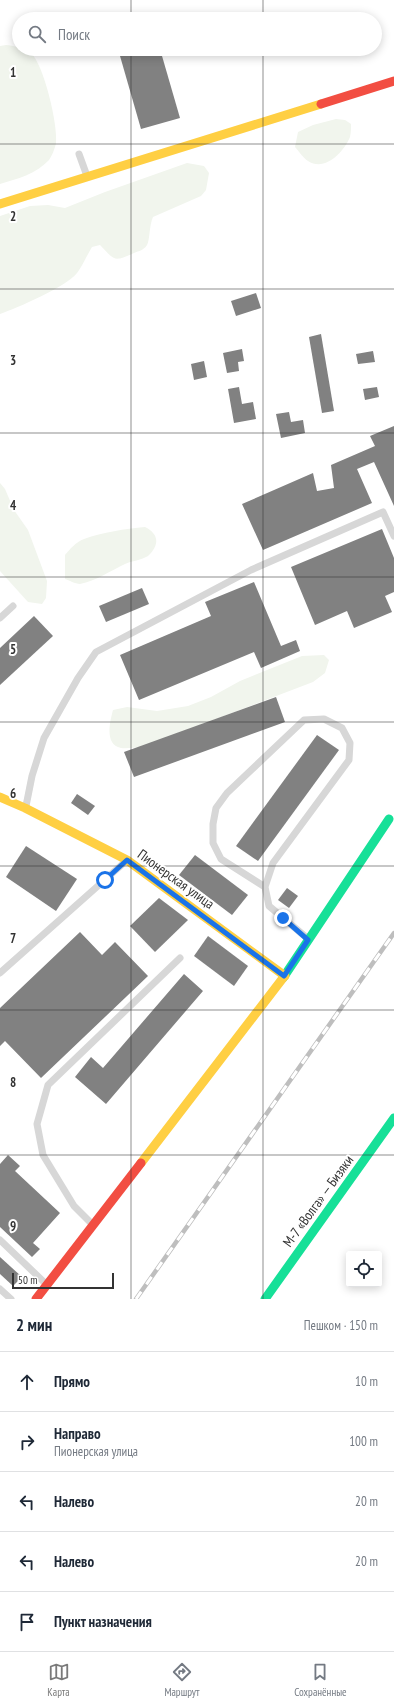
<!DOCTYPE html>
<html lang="ru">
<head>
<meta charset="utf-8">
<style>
	body { margin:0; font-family:"PT Sans Narrow",sans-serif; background:#f6f6f7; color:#1f2937 }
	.controls { position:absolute; right:12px; bottom:12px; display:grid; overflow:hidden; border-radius:4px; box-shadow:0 2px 10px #0003 }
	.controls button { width:36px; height:36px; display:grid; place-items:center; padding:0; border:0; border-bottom:1px solid #e0e1e3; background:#fff; color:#1f2937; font:20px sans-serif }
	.scale { position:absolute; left:12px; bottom:10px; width:102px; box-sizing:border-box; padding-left:4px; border:2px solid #333; border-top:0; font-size:11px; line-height:14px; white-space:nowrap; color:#333; -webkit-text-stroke:3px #fff; paint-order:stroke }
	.stop { position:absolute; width:12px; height:12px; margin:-9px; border:3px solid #1a73e8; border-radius:50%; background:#fff }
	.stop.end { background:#1a73e8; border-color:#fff; box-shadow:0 1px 4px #0008 }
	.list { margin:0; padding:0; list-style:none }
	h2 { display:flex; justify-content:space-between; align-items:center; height:52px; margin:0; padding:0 16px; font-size:17px }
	h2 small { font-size:13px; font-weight:400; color:#747a83 }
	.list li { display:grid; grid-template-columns:26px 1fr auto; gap:12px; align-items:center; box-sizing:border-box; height:60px; padding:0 16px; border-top:1px solid #e0e1e3 }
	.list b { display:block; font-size:15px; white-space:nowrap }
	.list p { margin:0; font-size:13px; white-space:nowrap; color:#747a83 }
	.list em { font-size:13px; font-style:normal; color:#747a83 }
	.icon { flex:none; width:22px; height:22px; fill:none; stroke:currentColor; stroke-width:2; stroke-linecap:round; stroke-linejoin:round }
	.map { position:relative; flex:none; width:394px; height:1299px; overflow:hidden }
	.search { position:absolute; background:#fff; box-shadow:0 2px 10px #0003; left:12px; right:12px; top:12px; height:44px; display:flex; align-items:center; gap:10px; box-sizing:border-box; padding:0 14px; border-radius:22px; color:#747a83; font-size:15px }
	.sheet { height:352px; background:#fff }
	nav { display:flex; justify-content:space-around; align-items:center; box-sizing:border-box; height:56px; border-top:1px solid #e0e1e3; background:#fff; font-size:11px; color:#747a83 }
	nav a { display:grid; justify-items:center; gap:2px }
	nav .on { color:#7a7a7a }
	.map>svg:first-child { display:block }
</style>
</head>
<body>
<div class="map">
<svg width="394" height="1299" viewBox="0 0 394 1299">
	<rect width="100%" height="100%" fill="#fff"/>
	<!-- green -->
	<g fill="#f1f5ed">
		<path d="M6 45C12 45 26 49 31 53 44 65 58 125 56 143 55 148 52 156 49 160 36 174 17 179 0 184V46Z"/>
		<path d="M336 119 345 120 351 124C351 128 351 133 350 137 344 152 325 172 308 161 303 158 299 151 295 147L298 132 313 125Z"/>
		<path d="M187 163 204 166 209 173 206 190 201 196 153 217C149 226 150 240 147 245 144 250 139 251 134 253 114 262 115 261 100 245L92 247C87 255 83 265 77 273 66 287 17 308 0 314V216L30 206 48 205 65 208 105 192Z"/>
		<path d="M0 483 5 489 14 510 28 530 47 581 46 598 42 604 28 602 0 571Z"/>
		<path d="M145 527C159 534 160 545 148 556 142 560 131 561 125 564 110 571 96 581 80 584 75 584 69 580 65 579V555C70 549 76 542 84 539 103 532 125 529 145 527Z"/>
		<path d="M324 655 329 660 325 673 313 682 143 747C136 747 128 749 121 748 104 745 110 721 113 710L127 707 157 711 188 706 211 697 240 681 302 656Z"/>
	</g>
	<!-- building -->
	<g fill="#818181">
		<path d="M118 49H160L180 118 141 129Z"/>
		<path d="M256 293 261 308 236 316 231 301Z"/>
		<path d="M321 334 334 411 322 413 309 337Z"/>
		<path d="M242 349 244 361 238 362 239 371 227 373 223 353Z"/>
		<path d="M373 351 375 362 358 364 356 354Z"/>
		<path d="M204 361 207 377 194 380 191 364Z"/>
		<path d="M239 387 242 404 253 402 256 419 234 423 228 389Z"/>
		<path d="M377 387 379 397 365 400 363 389Z"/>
		<path d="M289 412 291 422 303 420 305 433 281 438 276 414Z"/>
		<path d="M394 426V506L374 462 357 469 372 503 263 550 242 504 313 473 317 491 334 488 331 465 375 446 370 436Z"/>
		<path d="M382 529 394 558V592L385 596 392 612 354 628 347 611 315 625 291 567Z"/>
		<path d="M254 582 281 646 296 640 300 651 261 668 254 652 139 700 120 655 211 616 205 602Z"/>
		<path d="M142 588 149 604 106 622 99 606Z"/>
		<path d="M34 616 53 636 0 685V648Z"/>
		<path d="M276 697 285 722 134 777 124 752Z"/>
		<path d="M317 735 339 750 258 861 236 846Z"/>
		<path d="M77 794 95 806 88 815 71 803Z"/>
		<path d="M26 846 77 879 56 911 6 877Z"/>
		<path d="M195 855 248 895 232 915 179 875Z"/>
		<path d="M287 888 298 896 289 908 278 900Z"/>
		<path d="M159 898 188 920 155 952 130 926Z"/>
		<path d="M80 932 102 955 115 942 148 976 41 1078 5 1041 0 1046V1008Z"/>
		<path d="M208 936 248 966 234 986 194 956Z"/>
		<path d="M184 974 203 991 106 1104 75 1077 91 1057 103 1068Z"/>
		<path d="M8 1155 20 1166 15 1171 60 1213 33 1243 40 1249 32 1257 0 1227V1164Z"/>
		<path d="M0 1257 22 1277 13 1286 0 1274Z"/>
	</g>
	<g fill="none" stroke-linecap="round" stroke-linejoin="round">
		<!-- lane -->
		<g stroke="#d7d7d7" stroke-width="7">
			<path d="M79 154 87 176"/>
			<path d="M0 618 13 606"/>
			<path d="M26 806 32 776 44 738 78 678 96 652 251 570 383 512 394 536"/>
			<path d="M265 887 221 859 213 843V824L216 808 227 793 304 720 324 719 342 728 350 743 349 760 273 863 265 887 269 906 307 938"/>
			<path d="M0 973 126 861"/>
			<path d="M91 1223 74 1206 43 1155 37 1124 48 1085 180 958"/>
			<path d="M0 1240 46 1284"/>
			<path d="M0 1289 11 1299"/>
		</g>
		<!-- fast -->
		<g stroke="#16e098" stroke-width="9">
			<path d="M283 978 389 819"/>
			<path d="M265 1299 394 1118"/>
		</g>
		<!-- slow -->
		<g stroke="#ffcf43" stroke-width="9">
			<path d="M0 204 321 104"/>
			<path d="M0 797 25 808 127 860 285 976"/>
			<path d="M141 1163 283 978"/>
		</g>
		<!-- jam -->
		<g stroke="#f24e42" stroke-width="9">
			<path d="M321 104 394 81"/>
			<path d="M36 1299 141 1163"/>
		</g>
		<!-- rail casing -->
		<g stroke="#bebebe" stroke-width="4.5">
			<path id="rail" d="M136 1299 394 933"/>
		</g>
		<!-- rail -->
		<use href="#rail" stroke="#fff" stroke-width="3" stroke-dasharray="9" stroke-linecap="butt"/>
	</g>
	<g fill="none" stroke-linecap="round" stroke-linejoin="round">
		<!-- route -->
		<path stroke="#1a73e8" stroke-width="5" d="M105 880 127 860 284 976 308 940 283 918"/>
	</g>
	<!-- grid -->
	<path fill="none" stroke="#333" stroke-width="1" stroke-opacity="0.55" d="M131 0V19M263 0V19M131 49V1299M263 49V1299M0 144H394M0 289H394M0 433H394M0 577H394M0 722H394M0 866H394M0 1010H394M0 1155H394"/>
	<g text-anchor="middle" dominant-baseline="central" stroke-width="4" stroke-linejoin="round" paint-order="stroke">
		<!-- street labels -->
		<g font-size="14" fill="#333" stroke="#fff">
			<text transform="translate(176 879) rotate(36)">Пионерская улица</text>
			<text transform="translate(318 1201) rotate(-54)">М-7 «Волга» — Бизяки</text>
		</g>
	</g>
	<g font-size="13" text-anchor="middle" font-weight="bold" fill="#333" stroke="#fff" stroke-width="4" stroke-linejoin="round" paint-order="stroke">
		<text x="13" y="77">1</text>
		<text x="13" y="221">2</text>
		<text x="13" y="365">3</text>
		<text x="13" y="510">4</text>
		<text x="13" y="654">5</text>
		<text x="13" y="798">6</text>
		<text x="13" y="943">7</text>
		<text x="13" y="1087">8</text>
		<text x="13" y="1231">9</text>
	</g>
</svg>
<div class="controls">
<button><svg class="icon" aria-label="locate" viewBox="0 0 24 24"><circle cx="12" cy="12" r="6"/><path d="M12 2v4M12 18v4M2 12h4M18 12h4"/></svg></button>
</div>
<div class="scale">50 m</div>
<div class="stop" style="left:105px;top:880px"></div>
<div class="stop end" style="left:283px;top:918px"></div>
<div class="search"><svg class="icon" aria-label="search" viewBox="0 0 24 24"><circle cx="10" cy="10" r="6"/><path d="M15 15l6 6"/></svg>Поиск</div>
</div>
<section class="sheet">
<h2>2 мин<small>Пешком · 150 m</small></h2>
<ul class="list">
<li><svg class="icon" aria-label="ahead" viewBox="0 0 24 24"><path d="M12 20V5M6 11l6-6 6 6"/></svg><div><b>Прямо</b></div><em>10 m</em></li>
<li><svg class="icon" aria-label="right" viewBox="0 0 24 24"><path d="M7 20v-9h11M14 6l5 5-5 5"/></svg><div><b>Направо</b><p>Пионерская улица</p></div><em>100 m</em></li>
<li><svg class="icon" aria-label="left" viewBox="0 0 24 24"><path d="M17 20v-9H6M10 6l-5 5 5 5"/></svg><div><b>Налево</b></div><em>20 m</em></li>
<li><svg class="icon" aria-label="left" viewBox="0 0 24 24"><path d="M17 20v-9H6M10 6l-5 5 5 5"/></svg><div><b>Налево</b></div><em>20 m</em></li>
<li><svg class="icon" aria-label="arrive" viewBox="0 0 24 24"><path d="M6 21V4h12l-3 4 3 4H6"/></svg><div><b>Пункт назначения</b></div></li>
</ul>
</section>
<nav>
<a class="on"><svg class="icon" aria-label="map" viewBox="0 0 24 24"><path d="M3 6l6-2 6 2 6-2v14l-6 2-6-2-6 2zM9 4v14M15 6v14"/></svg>Карта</a>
<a><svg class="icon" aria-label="directions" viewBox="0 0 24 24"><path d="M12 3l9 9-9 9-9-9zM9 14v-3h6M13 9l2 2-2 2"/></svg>Маршрут</a>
<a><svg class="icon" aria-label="saved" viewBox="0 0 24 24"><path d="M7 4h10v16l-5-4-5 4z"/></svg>Сохранённые</a>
</nav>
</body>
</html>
